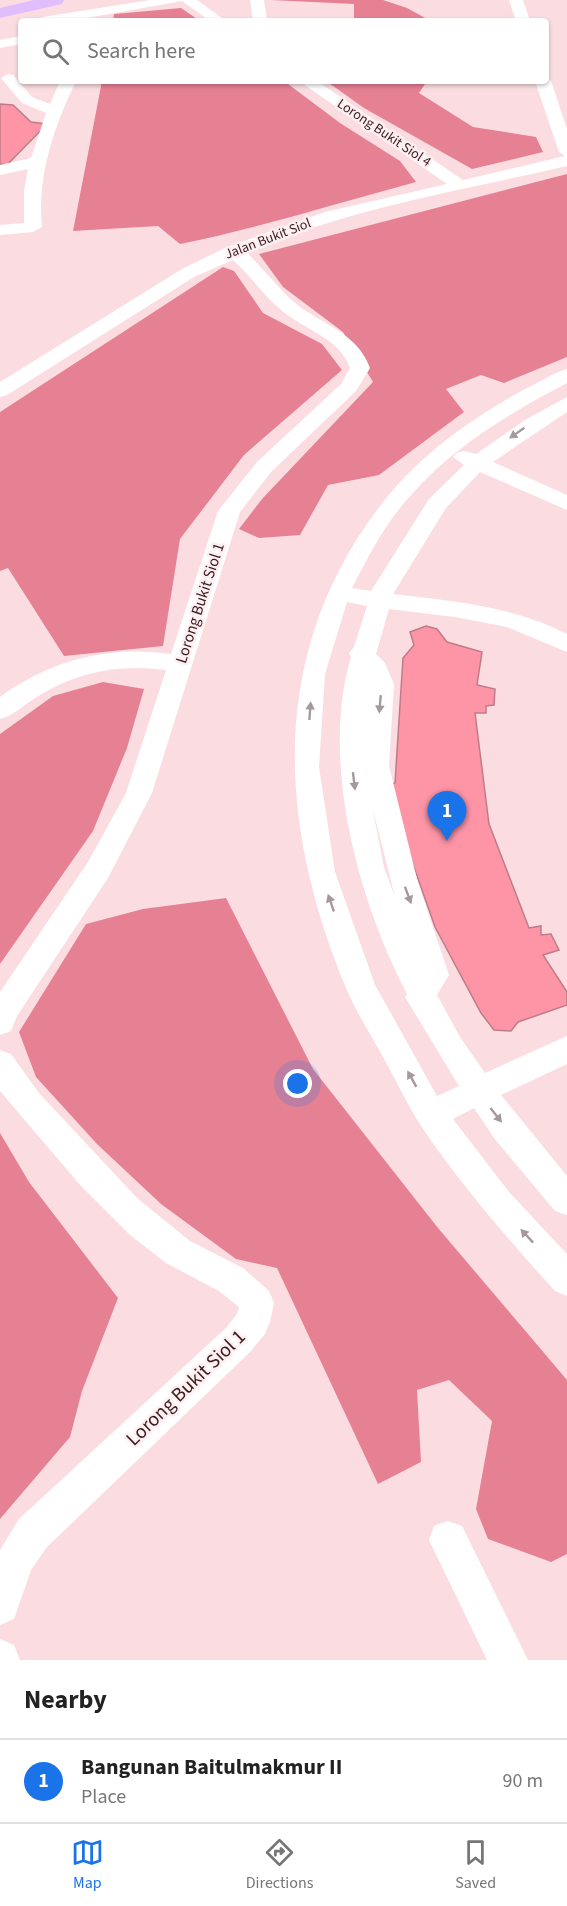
<!DOCTYPE html>
<html lang="en">
<head>
<meta charset="utf-8">
<style>
	body { margin:0; font-family:"Source Sans 3",sans-serif; background:#f2f2f2; color:#222 }
	.you { position:absolute; left:298px; top:1084px; width:21px; height:21px; margin:-15px; border:4px solid #fff; border-radius:50%; background:#1a73e8; box-shadow:0 0 0 9px #1a73e833 }
	.badge { display:grid; place-items:center; width:39px; height:39px; border-radius:50%; background:#1a73e8; color:#fff; font-size:20px; font-weight:700 }
	.pin { position:absolute; translate:-50% -50px; filter:drop-shadow(0 2px 3px #0008) }
	.pin::after { content:''; position:absolute; top:32px; width:21px; height:18px; background:inherit; clip-path:polygon(0 0,100% 0,50% 100%) }
	.list { margin:0; padding:0; list-style:none }
	h2 { display:flex; justify-content:space-between; align-items:center; height:78px; margin:0; padding:0 24px; font-size:26px }
	h2 small { font-size:20px; font-weight:400; color:#767676 }
	.list li { display:grid; grid-template-columns:39px 1fr auto; gap:18px; align-items:center; box-sizing:border-box; height:84px; padding:0 24px; border-top:2px solid #e0e0e0 }
	.list b { display:block; font-size:22px; white-space:nowrap }
	.list p { margin:0; font-size:20px; white-space:nowrap; color:#767676 }
	.list em { font-size:20px; font-style:normal; color:#767676 }
	.icon { flex:none; width:33px; height:33px; fill:none; stroke:currentColor; stroke-width:2; stroke-linecap:round; stroke-linejoin:round }
	.map { position:relative; flex:none; width:567px; height:1660px; overflow:hidden }
	.search { position:absolute; background:#fff; box-shadow:0 2px 4px #0004; left:18px; right:18px; top:18px; height:66px; display:flex; align-items:center; gap:15px; box-sizing:border-box; padding:0 21px; border-radius:6px; color:#767676; font-size:22px }
	.sheet { height:162px; background:#fff }
	nav { display:flex; justify-content:space-around; align-items:center; box-sizing:border-box; height:84px; border-top:2px solid #e0e0e0; background:#fff; font-size:16px; color:#767676 }
	nav a { display:grid; justify-items:center; gap:3px }
	nav .on { color:#1a73e8 }
	.map>svg:first-child { display:block }
</style>
</head>
<body>
<div class="map">
<svg width="567" height="1660" viewBox="0 0 567 1660">
	<rect width="100%" height="100%" fill="#fbdde1"/>
	<!-- forest -->
	<g fill="#e68194">
		<path d="M271 0H383L407 8 429 20 491 19 279 21 285 18H354V4Z"/>
		<path d="M181 8 200 21H113L114 14Z"/>
		<path d="M102 81H284L340 123 400 161 416 182C337 203 260 228 180 244L158 226 73 231Z"/>
		<path d="M326 81H427L419 93 473 127 536 137 543 152 472 169 364 108Z"/>
		<path d="M567 174V357L504 383 481 375 446 389 464 412 379 475 328 485 300 535 259 538 239 529 262 499 373 382 343 332 283 287 259 254Z"/>
		<path d="M223 267 234 271 263 313 322 344 342 370 244 455 180 539 163 646 64 656 8 568 0 571V412Z"/>
		<path d="M103 682 144 689 127 748 93 831 0 964V734L53 696Z"/>
		<path d="M226 898 313 1069 438 1228 567 1380V1554L551 1562 488 1539 476 1509 492 1421 449 1380 417 1390 421 1462 378 1484 277 1268 236 1259 161 1204 97 1144 36 1077 19 1032 86 924 143 909Z"/>
		<path d="M0 1133 29 1182 118 1298 82 1391 70 1437 0 1519Z"/>
	</g>
	<!-- building -->
	<g fill="#fd95a7" stroke="#bf7c87" stroke-width="1.5">
		<path d="M0 104 13 105 31 122 47 124 7 165 0 164Z"/>
		<path d="M426 626 437 629 447 642 482 652 477 685 495 689 494 705 486 706V713H475L489 824 529 928 541 926V935L551 934 559 950 543 955 567 992V1005L518 1022 511 1031 494 1030 481 1013 435 927 385 785 395 783 403 658 414 645 410 632Z"/>
	</g>
	<g fill="none" stroke-linecap="round" stroke-linejoin="round">
		<!-- minor -->
		<g fill="#fff" fill-rule="evenodd">
			<path d="M150 0H197L226 21H210L182 1 70 21H36L43 17Z"/>
			<path d="M250 0H264L267 21H253Z"/>
			<path d="M509 0H523L530 21H516Z"/>
			<path d="M21 36V44L0 48V40Z"/>
			<path d="M8 74 13 75 32 97 50 104 60 81H76C54 127 37 175 42 227L33 232 0 235V225L24 223V191L28 169 0 175V165L31 158 46 113 22 103 1 78Z"/>
			<path d="M546 77 551 81 567 129V166C460 191 348 208 247 253 264 269 278 288 295 303 322 325 357 332 370 368L356 391 271 472 240 512 152 793 108 878 17 1016 11 1031 0 1035V992L88 862 126 793 166 670C121 664 79 671 40 695 26 703 15 715 0 719V697C50 660 109 645 171 654L218 511 257 462 341 384 350 368C339 337 304 330 281 310 263 295 250 275 233 260L194 277 7 395 0 397V382L182 269 227 247 325 212 447 184 299 81H317L463 180 565 156 559 152 535 81H546Z"/>
			<path d="M567 369V383C510 413 454 446 411 495 386 522 369 555 352 588L371 591 429 499 464 465 453 457 457 453 464 451 476 454 525 420 567 397V412L493 462 567 495V510L480 472 446 508 393 594C453 601 512 606 567 634V652L507 627 455 617 389 609 376 654 385 663 394 684 389 766 417 879 449 975 437 995 460 1037 485 1073 567 1036V1064L501 1095 567 1176V1215L555 1211 494 1138 474 1108 453 1119 509 1192 567 1254V1296L555 1291C507 1238 461 1185 421 1126 407 1104 396 1080 383 1057 371 1035 356 1012 346 988 278 824 267 654 380 506 418 456 471 418 527 388 540 382 553 373 567 369ZM347 602 367 606 354 647 349 653 351 657C320 761 358 900 407 994L405 997 459 1086 437 1096 375 985 335 872 319 767 325 674ZM372 806 395 897 384 867Z"/>
			<path d="M0 1050 11 1054 39 1093 137 1198 190 1241 243 1268 269 1291 274 1303 270 1322 265 1334 250 1352 47 1547 31 1570 14 1619 0 1625V1550L19 1519 226 1328 237 1314 239 1307 219 1291 166 1263 130 1235 81 1186 0 1091Z"/>
			<path d="M448 1521 462 1526 528 1660H487L429 1540 434 1526Z"/>
			<path d="M0 1639 14 1645 20 1660H0Z"/>
		</g>
		<!-- major -->
		<path fill="#e2bdfe" fill-rule="evenodd" d="M34 0H64L62 4 0 18V8Z"/>
	</g>
	<!-- one-way arrows -->
	<defs><path id="oneway-solid" d="M-6-.8H1V-3.2L6.5 0L1 3.2V.8H-6Z" transform="scale(1.5)"/></defs>
	<g fill="#a5999b">
		<use href="#oneway-solid" transform="translate(517 433) rotate(145)"/>
		<use href="#oneway-solid" transform="translate(380 704) rotate(95)"/>
		<use href="#oneway-solid" transform="translate(310 711) rotate(-86)"/>
		<use href="#oneway-solid" transform="translate(354 781) rotate(83)"/>
		<use href="#oneway-solid" transform="translate(408 895) rotate(70)"/>
		<use href="#oneway-solid" transform="translate(331 903) rotate(-109)"/>
		<use href="#oneway-solid" transform="translate(412 1079) rotate(-119)"/>
		<use href="#oneway-solid" transform="translate(496 1115) rotate(52)"/>
		<use href="#oneway-solid" transform="translate(527 1236) rotate(-133)"/>
	</g>
	<g text-anchor="middle" dominant-baseline="central" stroke-width="5" stroke-linejoin="round" paint-order="stroke">
		<!-- far-street labels -->
		<g font-size="14" fill="#371c21" stroke="#feeff1">
			<text transform="translate(384 133) rotate(34)">Lorong Bukit Siol 4</text>
			<text transform="translate(268 239) rotate(-21)">Jalan Bukit Siol</text>
		</g>
		<!-- street labels -->
		<g font-size="16" fill="#371c21" stroke="#feeff1">
			<text transform="translate(200 603) rotate(-72)">Lorong Bukit Siol 1</text>
		</g>
		<!-- near-street labels -->
		<g font-size="20" fill="#371c21" stroke="#feeff1">
			<text transform="translate(186 1388) rotate(-44)">Lorong Bukit Siol 1</text>
		</g>
	</g>
</svg>
<div class="you"></div>
<div class="pin badge" style="left:447px;top:841px">1</div>
<div class="search"><svg class="icon" aria-label="search" viewBox="0 0 24 24"><circle cx="10" cy="10" r="6"/><path d="M15 15l6 6"/></svg>Search here</div>
</div>
<section class="sheet">
<h2>Nearby<small></small></h2>
<ul class="list">
<li><span class="badge">1</span><div><b>Bangunan Baitulmakmur II</b><p>Place</p></div><em>90 m</em></li>
</ul>
</section>
<nav>
<a class="on"><svg class="icon" aria-label="map" viewBox="0 0 24 24"><path d="M3 6l6-2 6 2 6-2v14l-6 2-6-2-6 2zM9 4v14M15 6v14"/></svg>Map</a>
<a><svg class="icon" aria-label="directions" viewBox="0 0 24 24"><path d="M12 3l9 9-9 9-9-9zM9 14v-3h6M13 9l2 2-2 2"/></svg>Directions</a>
<a><svg class="icon" aria-label="saved" viewBox="0 0 24 24"><path d="M7 4h10v16l-5-4-5 4z"/></svg>Saved</a>
</nav>
</body>
</html>
